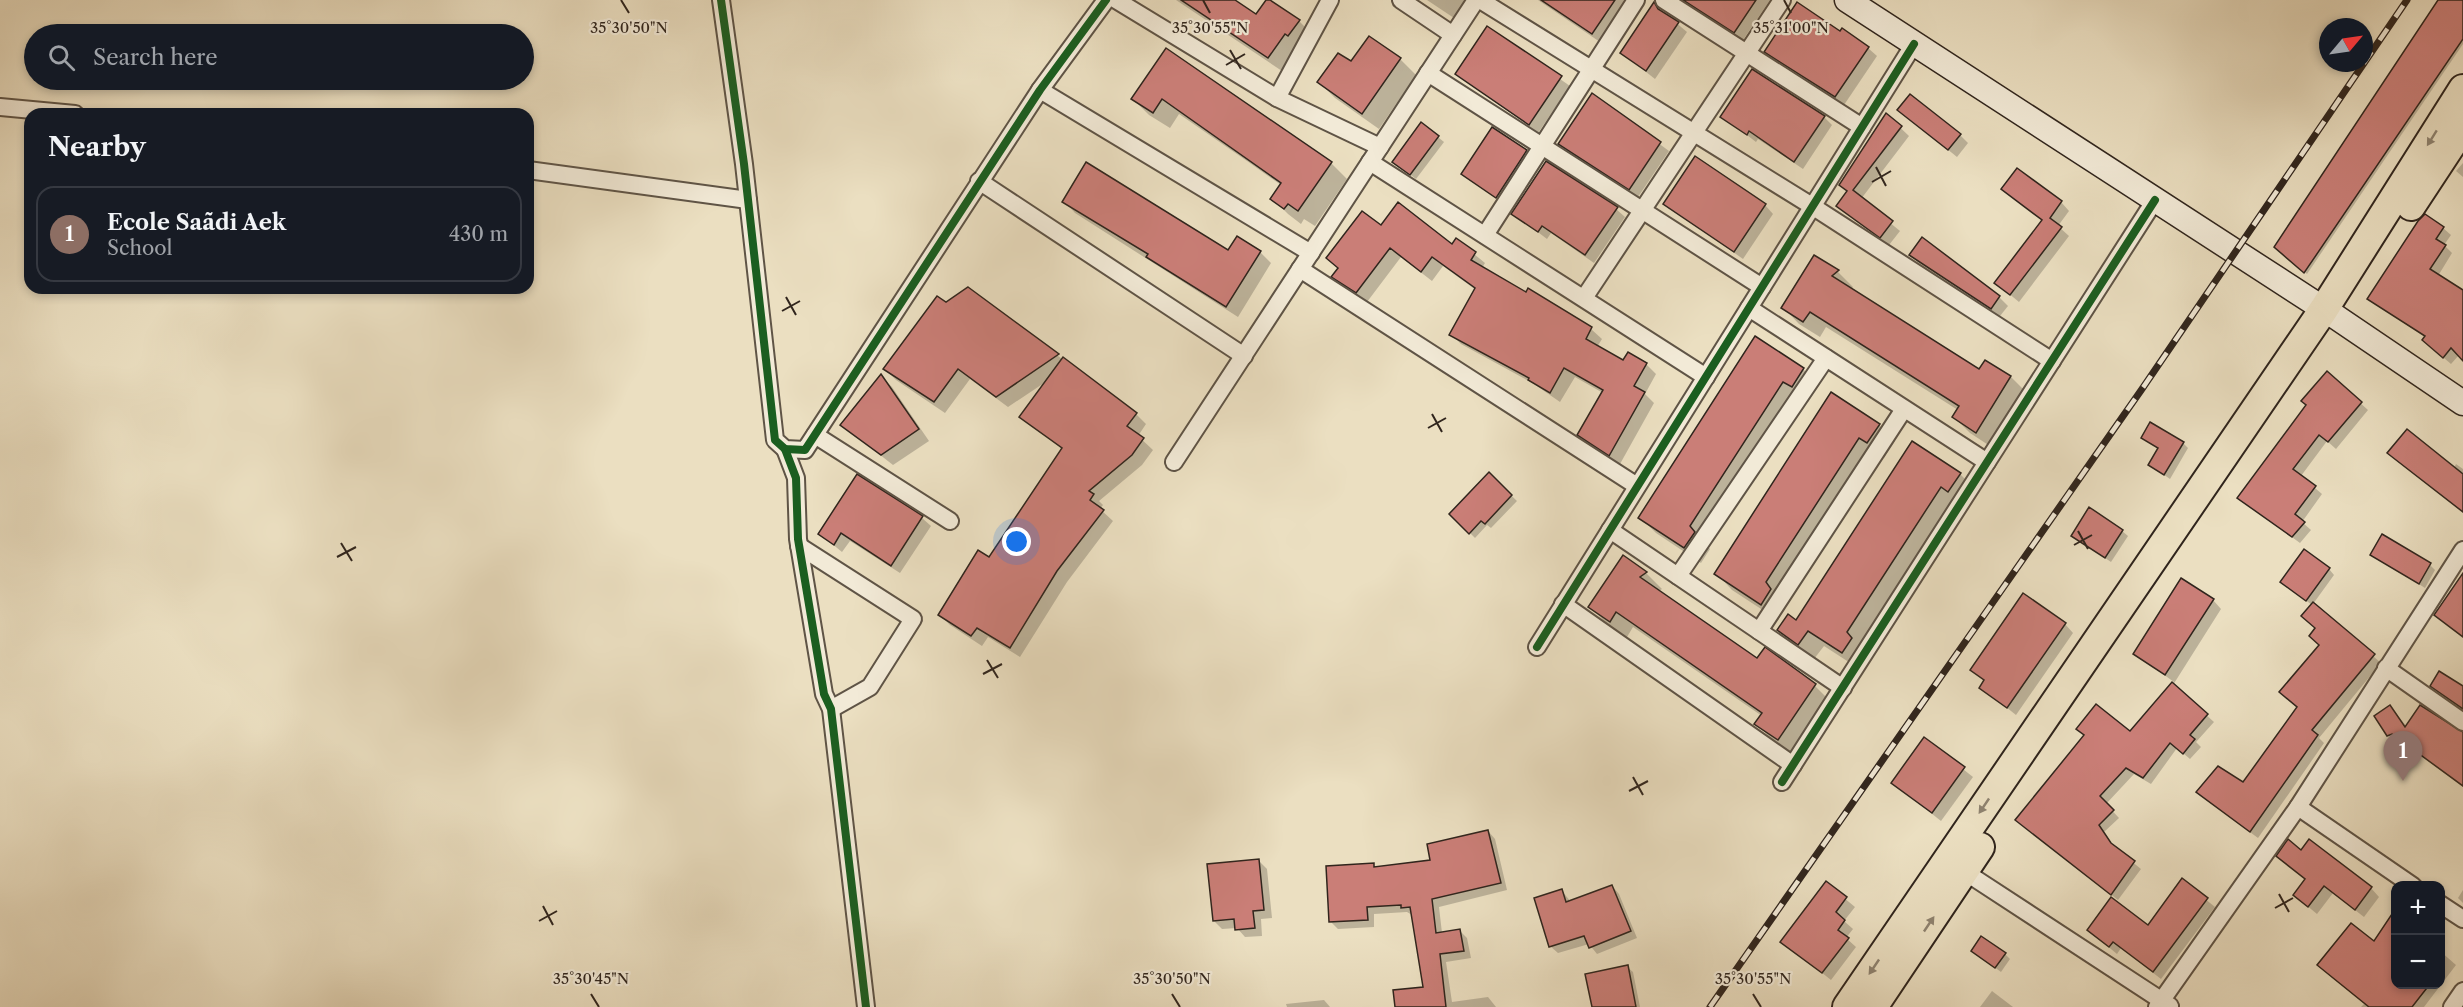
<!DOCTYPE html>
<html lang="en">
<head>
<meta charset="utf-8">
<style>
	body { margin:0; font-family:"Libre Caslon Text",serif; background:#20242c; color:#f1f3f6 }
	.controls { position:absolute; right:18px; bottom:18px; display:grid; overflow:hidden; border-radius:12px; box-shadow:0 3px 9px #0003 }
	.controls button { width:54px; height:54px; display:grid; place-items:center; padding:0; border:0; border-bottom:2px solid #363941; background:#171b24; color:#f1f3f6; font:30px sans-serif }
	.compass { position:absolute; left:2319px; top:18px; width:54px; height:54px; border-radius:50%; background:#171b24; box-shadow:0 3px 9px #0003; rotate:61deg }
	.you { position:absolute; left:1017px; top:542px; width:21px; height:21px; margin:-15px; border:4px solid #fff; border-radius:50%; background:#1a73e8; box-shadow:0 0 0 9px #1a73e833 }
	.badge { display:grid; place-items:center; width:39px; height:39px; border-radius:50%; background:#0f766e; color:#fff; font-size:20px; font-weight:700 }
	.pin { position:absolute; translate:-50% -50px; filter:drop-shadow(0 2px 3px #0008) }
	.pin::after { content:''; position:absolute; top:32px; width:21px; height:18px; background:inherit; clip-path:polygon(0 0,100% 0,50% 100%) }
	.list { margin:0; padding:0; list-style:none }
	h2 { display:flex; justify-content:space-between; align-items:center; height:78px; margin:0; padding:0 24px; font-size:26px }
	h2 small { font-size:20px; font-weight:400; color:#9ea1a6 }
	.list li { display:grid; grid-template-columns:39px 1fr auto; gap:18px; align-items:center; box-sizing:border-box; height:96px; margin:0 12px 12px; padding:0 12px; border:2px solid #363941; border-radius:18px }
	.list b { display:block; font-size:22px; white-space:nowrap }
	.list p { margin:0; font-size:20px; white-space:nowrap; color:#9ea1a6 }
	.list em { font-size:20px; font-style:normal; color:#9ea1a6 }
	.icon { flex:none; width:33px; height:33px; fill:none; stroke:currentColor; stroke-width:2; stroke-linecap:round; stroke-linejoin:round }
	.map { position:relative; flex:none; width:2463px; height:1007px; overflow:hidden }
	.search { position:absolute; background:#171b24; box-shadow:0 3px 9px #0003; left:24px; top:24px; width:510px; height:66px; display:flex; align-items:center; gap:15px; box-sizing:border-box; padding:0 21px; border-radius:33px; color:#9ea1a6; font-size:22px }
	.panel { position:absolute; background:#171b24; box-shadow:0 3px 9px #0003; left:24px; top:108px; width:510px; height:186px; border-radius:18px }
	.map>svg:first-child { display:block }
</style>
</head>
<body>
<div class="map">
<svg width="2463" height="1007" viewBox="0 0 2463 1007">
	<rect width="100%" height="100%" fill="#ebdfc1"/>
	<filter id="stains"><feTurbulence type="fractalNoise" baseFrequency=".00333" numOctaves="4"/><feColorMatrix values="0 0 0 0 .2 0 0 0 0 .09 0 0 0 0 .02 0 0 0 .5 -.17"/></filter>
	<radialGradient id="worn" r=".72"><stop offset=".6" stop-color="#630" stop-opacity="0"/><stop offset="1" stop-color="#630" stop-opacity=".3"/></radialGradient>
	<!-- shadow -->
	<g fill="#0003">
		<path d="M1176 0H1233L1256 16 1268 0 1299 21 1315 37 1285 73Z"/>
		<path d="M1427 0H1466L1454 18Z"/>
		<path d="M1538 0H1628L1600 42Z"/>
		<path d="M1681 0H1770L1743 40Z"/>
		<path d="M2440 0H2463V44L2307 274 2276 247Z"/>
		<path d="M1654 4 1687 32 1655 79 1622 53Z"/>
		<path d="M1487 28 1570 86 1538 133 1457 74Z"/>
		<path d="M1841 34 1868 48 1877 56 1844 105 1774 60 1766 51Z"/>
		<path d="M1166 50 1331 163 1347 179 1315 226 1304 219 1301 224 1288 214 1272 198 1281 185 1247 161 1179 114 1170 128 1149 115 1133 99Z"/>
		<path d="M1400 59 1416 75 1379 129 1335 98 1319 82 1351 64Z"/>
		<path d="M1593 95 1669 151 1638 197 1568 152 1560 144Z"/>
		<path d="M1899 110 1960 135 1968 143 1957 157Z"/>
		<path d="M1887 115 1909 136 1861 199 1900 231 1889 245 1838 205 1848 192Z"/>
		<path d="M1722 116 1824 117 1832 125 1803 169 1758 139 1756 142Z"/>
		<path d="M1422 124 1444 142 1416 179 1394 162Z"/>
		<path d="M1526 151 1535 159 1505 205 1463 174Z"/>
		<path d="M2463 163V177L2456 171Z"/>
		<path d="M2003 189 2061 202 2069 211 2058 226 2069 236 2019 302 1996 283 2043 221Z"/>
		<path d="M1064 201 1228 252H1260L1271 263 1238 317 1075 213Z"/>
		<path d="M1665 204 1765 205 1773 214 1743 259Z"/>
		<path d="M1616 209 1625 217 1594 263 1551 233 1547 239 1513 213Z"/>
		<path d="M1381 227 1452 246 1457 240 1485 263 1482 268 1527 294 1529 290 1591 329 1602 339 1597 347 1623 362 1646 364 1656 374 1645 394 1654 403 1620 464 1589 445 1579 435 1603 393 1575 377 1560 402 1534 384 1461 344 1451 334 1476 290 1443 266 1432 281 1401 257 1367 302 1343 287 1333 277Z"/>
		<path d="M2443 228 2451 235 2444 245 2452 253 2438 276 2463 292V359L2459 355 2451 364 2431 347 2426 338 2369 299Z"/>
		<path d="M1923 239 1999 297 2008 306 2000 316 1919 264 1911 255Z"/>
		<path d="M1815 257 1838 272 1853 287 1851 290 1980 371 1986 362 2011 377 2027 393 1993 448 1970 433 1954 417 1958 410 1826 327 1820 337 1799 324 1783 307Z"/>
		<path d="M968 289 1136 414 1146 424 1138 436 1153 450 1142 465 1099 501 1103 505 1100 509 1113 521 1067 582 1020 657 988 637 982 646 950 625 940 615 989 559 1063 450 1021 416 1047 381 1008 407 970 379 945 413 896 380 885 369 946 304Z"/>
		<path d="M1756 338 1803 369 1819 385 1808 402 1800 396 1705 543 1710 549 1701 563 1656 533 1640 517Z"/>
		<path d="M2327 373 2368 410 2336 449 2327 441 2301 476 2322 494 2302 522 2311 530 2300 543 2239 498 2307 405Z"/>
		<path d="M881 376 892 387 929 441 893 465 842 425Z"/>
		<path d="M1831 394 1879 425 1895 441 1884 458 1876 453 1782 599 1786 606 1778 620 1732 590 1716 573Z"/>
		<path d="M2143 437 2183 443 2188 448 2170 479 2150 465 2159 449Z"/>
		<path d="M1912 443 1960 474 1975 489 1858 668 1824 646 1814 659 1794 646 1779 630 1797 623Z"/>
		<path d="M2456 464 2463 469V512L2454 468Z"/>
		<path d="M1489 474 1517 501 1491 528 1487 525 1475 538 1451 514Z"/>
		<path d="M857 476 922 518 931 526 900 573 850 541 842 552 820 534Z"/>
		<path d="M2122 531 2128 536 2111 562 2073 536Z"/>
		<path d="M2372 554 2430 565 2435 570 2425 588Z"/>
		<path d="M1624 558 1646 573 1662 589 1659 591 1758 660 1815 686 1831 702 1795 755 1772 740 1756 723 1762 716 1633 627 1627 637 1606 623 1590 607Z"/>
		<path d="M2329 569 2334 575 2313 604 2381 663 2319 738 2324 743 2258 838 2205 799 2244 784 2299 708 2320 645 2312 605 2288 587Z"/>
		<path d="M2213 600 2221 609 2173 685 2214 722 2196 742 2201 747 2190 759 2177 748 2151 784 2134 774 2106 804 2119 818 2104 832 2115 848 2141 869 2118 900 2024 826 2130 733 2174 682 2135 654Z"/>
		<path d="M2065 624 2073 633 2016 715 1981 687 1984 681 1972 670Z"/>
		<path d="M2432 685 2463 688V710L2441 694Z"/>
		<path d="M2390 706 2407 727 2463 733V787L2402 742 2397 744 2390 737 2399 731Z"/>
		<path d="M1925 739 1973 777 1941 821 1893 783Z"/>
		<path d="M1488 831 1495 839 1507 890 1439 907 1442 933 1460 931 1467 938 1471 958 1446 962 1452 1002 1488 997 1496 1007H1396L1425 988 1412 915 1407 912 1374 914V927L1338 929 1331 922 1373 865 1376 868 1432 861Z"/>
		<path d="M2301 852 2371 888 2379 897 2364 917 2333 893 2317 914 2294 895 2306 880 2278 856Z"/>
		<path d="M1259 861 1267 869 1272 918 1261 919 1262 936 1245 937 1237 928 1222 929 1214 921Z"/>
		<path d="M2183 881 2215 907 2161 979 2121 948 2117 954 2088 930 2148 927Z"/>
		<path d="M1826 883 1855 907 1844 921 1853 929 1846 938 1856 947 1831 980 1782 941Z"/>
		<path d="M1612 886 1619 894 1637 938 1597 954 1589 944 1558 953 1550 946 1562 891 1571 902Z"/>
		<path d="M2463 890V903L2458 898Z"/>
		<path d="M2375 943 2396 984H2440V951L2456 965 2424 1007H2361L2365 1003Z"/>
		<path d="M1973 951 2005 954 2010 959 2001 972Z"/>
		<path d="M1627 967 1633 972 1640 1007H1594Z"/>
		<path d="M1992 991 2013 1007H1980Z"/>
		<path d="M1324 1000 1330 1007H1287L1286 1004Z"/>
	</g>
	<!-- building -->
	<g fill="#ca7e77" stroke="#30251d" stroke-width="1.5">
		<path d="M1181 0H1235L1256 14 1266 0H1270L1300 20 1288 36 1285 34 1268 58Z"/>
		<path d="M1541 0H1615L1592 34Z"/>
		<path d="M1683 0H1756L1734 33Z"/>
		<path d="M2438 0H2463V39L2304 273 2274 247Z"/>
		<path d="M1654 2 1658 9 1679 22 1646 71 1620 53Z"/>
		<path d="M1797 2 1840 31 1842 28 1869 47 1835 97 1764 52Z"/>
		<path d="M1487 26 1562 76 1529 125 1455 74Z"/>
		<path d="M1369 36 1401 58 1362 114 1317 82 1338 53 1351 61Z"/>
		<path d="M1166 48 1332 162 1298 211 1288 204 1284 209 1270 199 1281 183 1162 99 1153 113 1131 99Z"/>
		<path d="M1752 69 1825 116 1794 162 1749 131 1747 135 1720 117Z"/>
		<path d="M1592 93 1661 142 1629 190 1558 144Z"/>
		<path d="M1910 94 1961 134 1948 150 1897 110Z"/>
		<path d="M1886 113 1902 126 1853 190 1893 221 1880 238 1836 206 1847 191 1839 185Z"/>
		<path d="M1421 122 1439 136 1410 175 1392 162Z"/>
		<path d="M1492 127 1527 150 1496 198 1461 174Z"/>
		<path d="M1695 156 1766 204 1734 252 1663 204Z"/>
		<path d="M1546 161 1618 207 1585 255 1542 226 1538 232 1511 214Z"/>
		<path d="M1086 162 1228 250 1237 236 1261 251 1226 307 1146 257 1148 254 1062 202Z"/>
		<path d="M2017 168 2062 201 2050 218 2062 227 2010 295 1994 283 2042 220 2001 189Z"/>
		<path d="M1398 202 1452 244 1456 238 1476 252 1471 260 1526 292 1528 288 1592 327 1586 339 1623 360 1628 352 1647 363 1634 386 1645 392 1609 456 1577 435 1603 390 1564 368 1550 393 1528 380 1529 378 1449 335 1475 288 1432 257 1421 272 1390 248 1356 293 1331 277 1338 268 1326 258 1362 211 1381 225Z"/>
		<path d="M2425 214 2444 227 2436 239 2446 245 2430 269 2463 290V361L2451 348 2443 358 2422 340 2425 336 2367 299 2418 221Z"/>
		<path d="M1922 237 2000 296 1991 309 1909 255Z"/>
		<path d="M1814 255 1839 270 1832 276 1979 369 1985 360 2011 376 1976 433 1952 417 1959 406 1810 312 1803 322 1781 308Z"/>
		<path d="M968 287 1059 354 996 397 958 369 934 402 883 369 937 296 946 302Z"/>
		<path d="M1755 336 1804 368 1792 387 1783 382 1690 526 1695 532 1684 548 1638 518Z"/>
		<path d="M1063 357 1137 413 1127 426 1144 438 1132 455 1089 491 1094 494 1090 500 1104 510 1057 571 1010 648 977 628 971 636 938 615 978 550 989 557 1062 448 1019 417Z"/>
		<path d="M2327 371 2362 402 2328 442 2319 435 2293 469 2316 486 2295 514 2305 522 2292 537 2237 498 2306 405 2301 401Z"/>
		<path d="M881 374 919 429 881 455 840 425Z"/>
		<path d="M1831 392 1880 424 1867 443 1859 438 1766 582 1771 589 1761 605 1714 574Z"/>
		<path d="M2150 422 2184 442 2164 475 2148 465 2158 448 2141 438Z"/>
		<path d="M2407 429 2463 474V512L2387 453Z"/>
		<path d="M1912 441 1961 473 1948 492 1941 487 1847 632 1852 638 1842 653 1808 631 1798 645 1777 630 1788 614 1796 620Z"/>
		<path d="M1489 472 1512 495 1485 524 1481 521 1469 534 1449 514Z"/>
		<path d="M857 474 923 516 891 566 841 533 834 545 818 534Z"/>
		<path d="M2089 507 2123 530 2105 558 2071 536Z"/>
		<path d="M2382 534 2431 563 2419 584 2370 555Z"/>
		<path d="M2304 549 2330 568 2306 601 2280 582Z"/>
		<path d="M1623 555 1647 572 1640 577 1757 658 1765 647 1816 684 1778 740 1754 724 1762 713 1616 612 1610 622 1588 607Z"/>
		<path d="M2463 573V637L2434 615Z"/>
		<path d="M2181 578 2214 599 2165 675 2133 654Z"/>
		<path d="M2023 593 2066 623 2007 708 1979 688 1984 680 1970 670Z"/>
		<path d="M2313 602 2375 654 2312 730 2318 735 2250 832 2196 792 2218 766 2243 782 2297 707 2279 692 2319 645 2309 636 2315 628 2301 616Z"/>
		<path d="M2439 671 2463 686V709L2430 686Z"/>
		<path d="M2172 682 2208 714 2190 735 2195 739 2183 754 2170 743 2143 778 2126 768 2100 796 2114 810 2099 825 2111 843 2135 861 2111 895 2015 820 2084 735 2076 729 2096 704 2130 731Z"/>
		<path d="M2390 705 2405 727 2420 705 2463 732V786L2392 734 2387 736 2374 716Z"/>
		<path d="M1924 737 1965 767 1932 813 1891 783Z"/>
		<path d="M1488 830 1501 883 1432 899 1436 933 1460 929 1464 951 1440 954 1446 1007H1395L1393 990 1423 987 1410 907 1401 908V905L1367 907 1368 920 1329 922 1326 866 1374 863V867L1430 860 1427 844Z"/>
		<path d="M2288 839 2301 850 2309 839 2372 887 2355 910 2324 886 2308 907 2293 895 2305 879 2276 856Z"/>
		<path d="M1259 859 1264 910 1253 911 1255 928 1235 930 1234 919 1213 921 1207 864Z"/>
		<path d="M2182 878 2208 898 2153 972 2113 942 2109 947 2087 930 2111 897 2148 925Z"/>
		<path d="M1826 881 1847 897 1836 912 1845 920 1838 930 1849 938 1822 973 1780 942Z"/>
		<path d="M1612 885 1631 931 1589 948 1584 936 1549 947 1534 898 1562 889 1566 902Z"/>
		<path d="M2396 908V984H2430L2412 1007H2369L2317 965 2351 923 2374 941Z"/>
		<path d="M1981 936 2006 953 1995 968 1971 951Z"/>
		<path d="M1628 965 1636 1007H1592L1585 974Z"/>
	</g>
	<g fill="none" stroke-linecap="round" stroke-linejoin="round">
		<!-- minor casing -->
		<g stroke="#5f5446" stroke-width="20">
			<g id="minor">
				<path d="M721 0 744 164 775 440 785 449 805 450 1040 90 1106 0"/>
				<path d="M1116 0 1277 98 1380 147"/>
				<path d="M1401 0 1453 35"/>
				<path d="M1480 0 1812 206 2052 361"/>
				<path d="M1664 0 1862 127"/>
				<path d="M1428 73 1762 287"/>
				<path d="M1040 90 1311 253"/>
				<path d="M1277 98 1330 0"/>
				<path d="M0 107 75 114"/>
				<path d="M1370 162 1706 377"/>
				<path d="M528 170 748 200"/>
				<path d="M979 181 1244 356"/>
				<path d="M1485 235 1636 0"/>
				<path d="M1300 269 1637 486"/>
				<path d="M1584 298 1782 0"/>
				<path d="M1749 308 1987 462"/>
				<path d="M815 435 950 521"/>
				<path d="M785 449 796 478 798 539 824 694 831 709 866 1007"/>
				<path d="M1174 462 1476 0"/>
				<path d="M1610 530 1843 688"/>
				<path d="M799 546 913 619 870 687 831 709"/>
				<path d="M1678 576 1826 358"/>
				<path d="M1563 604 1793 765"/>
				<path d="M1759 631 1904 409"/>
				<path d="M1537 647 1914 44"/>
				<path d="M2386 668 2463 722"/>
				<path d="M1782 782 2155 200"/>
				<path d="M2298 807 2413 886"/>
				<path d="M1959 868 2170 1006"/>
				<path d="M2440 904 2463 919"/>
				<path d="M2157 1007 2298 807 2463 550"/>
				<path d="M2452 1007 2463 991"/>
			</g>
		</g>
		<!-- secondary casing -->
		<g stroke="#30251d" stroke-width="27">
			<path id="secondary" d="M1847 0 2336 317 2463 403"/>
		</g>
		<!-- trunk casing -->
		<g stroke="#30251d" stroke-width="32">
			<g id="trunk">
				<path d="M2411 206 2463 127"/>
				<path d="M1847 1007 2324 309 2463 89"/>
				<path d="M1873 1007 1980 847"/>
			</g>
		</g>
		<!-- minor -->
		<use href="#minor" stroke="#f2ead7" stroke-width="16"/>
		<!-- secondary -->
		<use href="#secondary" stroke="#f2ead7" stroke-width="24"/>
		<!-- trunk -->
		<use href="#trunk" stroke="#ebdfc1" stroke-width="28"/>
		<!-- rail casing -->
		<g stroke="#30251d" stroke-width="7">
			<path id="rail" d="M1710 1007 2142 389 2407 0"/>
		</g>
		<!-- rail -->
		<use href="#rail" stroke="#f2ead7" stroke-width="4.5" stroke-dasharray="14" stroke-linecap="butt"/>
		<!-- cycleway casing -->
		<g stroke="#f2ead7" stroke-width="11">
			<g id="cycleway">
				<path d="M721 0 744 164 775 440 785 449 805 450 1040 90 1106 0"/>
				<path d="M785 449 796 478 798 539 824 694 831 709 866 1007"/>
				<path d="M1537 647 1914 44"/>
				<path d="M1782 782 2155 200"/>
			</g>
		</g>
		<!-- cycleway -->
		<use href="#cycleway" stroke="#1b5e20" stroke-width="8"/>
	</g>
	<!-- one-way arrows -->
	<defs><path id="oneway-solid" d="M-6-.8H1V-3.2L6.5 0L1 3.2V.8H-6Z" transform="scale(1.5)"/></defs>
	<g fill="#8e826f">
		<use href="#oneway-solid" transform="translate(2432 138) rotate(122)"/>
		<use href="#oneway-solid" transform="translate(1984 806) rotate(124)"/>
		<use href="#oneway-solid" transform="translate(1929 924) rotate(-56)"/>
		<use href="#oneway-solid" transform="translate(1874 967) rotate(124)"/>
	</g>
	<!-- ticks -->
	<path fill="none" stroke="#30251d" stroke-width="2" d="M621 0 629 13M1203 0 1210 13M1784 0 1791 13M1230 50 1241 69M1226 65 1245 54M1876 167 1886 186M1872 182 1891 171M786 297 796 315M782 311 800 301M1432 414 1442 432M1428 428 1446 418M2078 531 2088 549M341 543 352 561M2074 545 2092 535M337 557 356 547M987 660 998 678M983 674 1002 664M1633 777 1643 795M1629 791 1648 781M2279 894 2289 912M543 906 553 925M2275 908 2293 898M539 921 557 911M591 994 599 1007M1172 994 1180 1007M1753 994 1761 1007"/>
	<g font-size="15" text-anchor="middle" fill="#30251d" stroke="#f2ead7" stroke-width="4.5" stroke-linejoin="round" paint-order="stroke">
		<text x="629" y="33">35°30'50"N</text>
		<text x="1210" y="33">35°30'55"N</text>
		<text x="1791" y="33">35°31'00"N</text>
		<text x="591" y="984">35°30'45"N</text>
		<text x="1172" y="984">35°30'50"N</text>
		<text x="1753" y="984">35°30'55"N</text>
	</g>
	<rect width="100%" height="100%" filter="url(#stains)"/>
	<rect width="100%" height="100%" fill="url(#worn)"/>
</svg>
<div class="controls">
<button>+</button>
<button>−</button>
</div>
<svg class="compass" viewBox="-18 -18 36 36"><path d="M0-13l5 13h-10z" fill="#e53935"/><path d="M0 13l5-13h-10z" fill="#9ea1a6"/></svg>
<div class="you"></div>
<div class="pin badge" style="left:2403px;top:781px;background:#8d6e63">1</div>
<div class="search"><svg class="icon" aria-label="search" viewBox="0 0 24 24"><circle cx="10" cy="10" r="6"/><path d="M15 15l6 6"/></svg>Search here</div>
<section class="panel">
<h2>Nearby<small></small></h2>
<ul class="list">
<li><span class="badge" style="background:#8d6e63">1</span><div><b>Ecole Saãdi Aek</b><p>School</p></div><em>430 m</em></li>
</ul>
</section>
</div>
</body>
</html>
